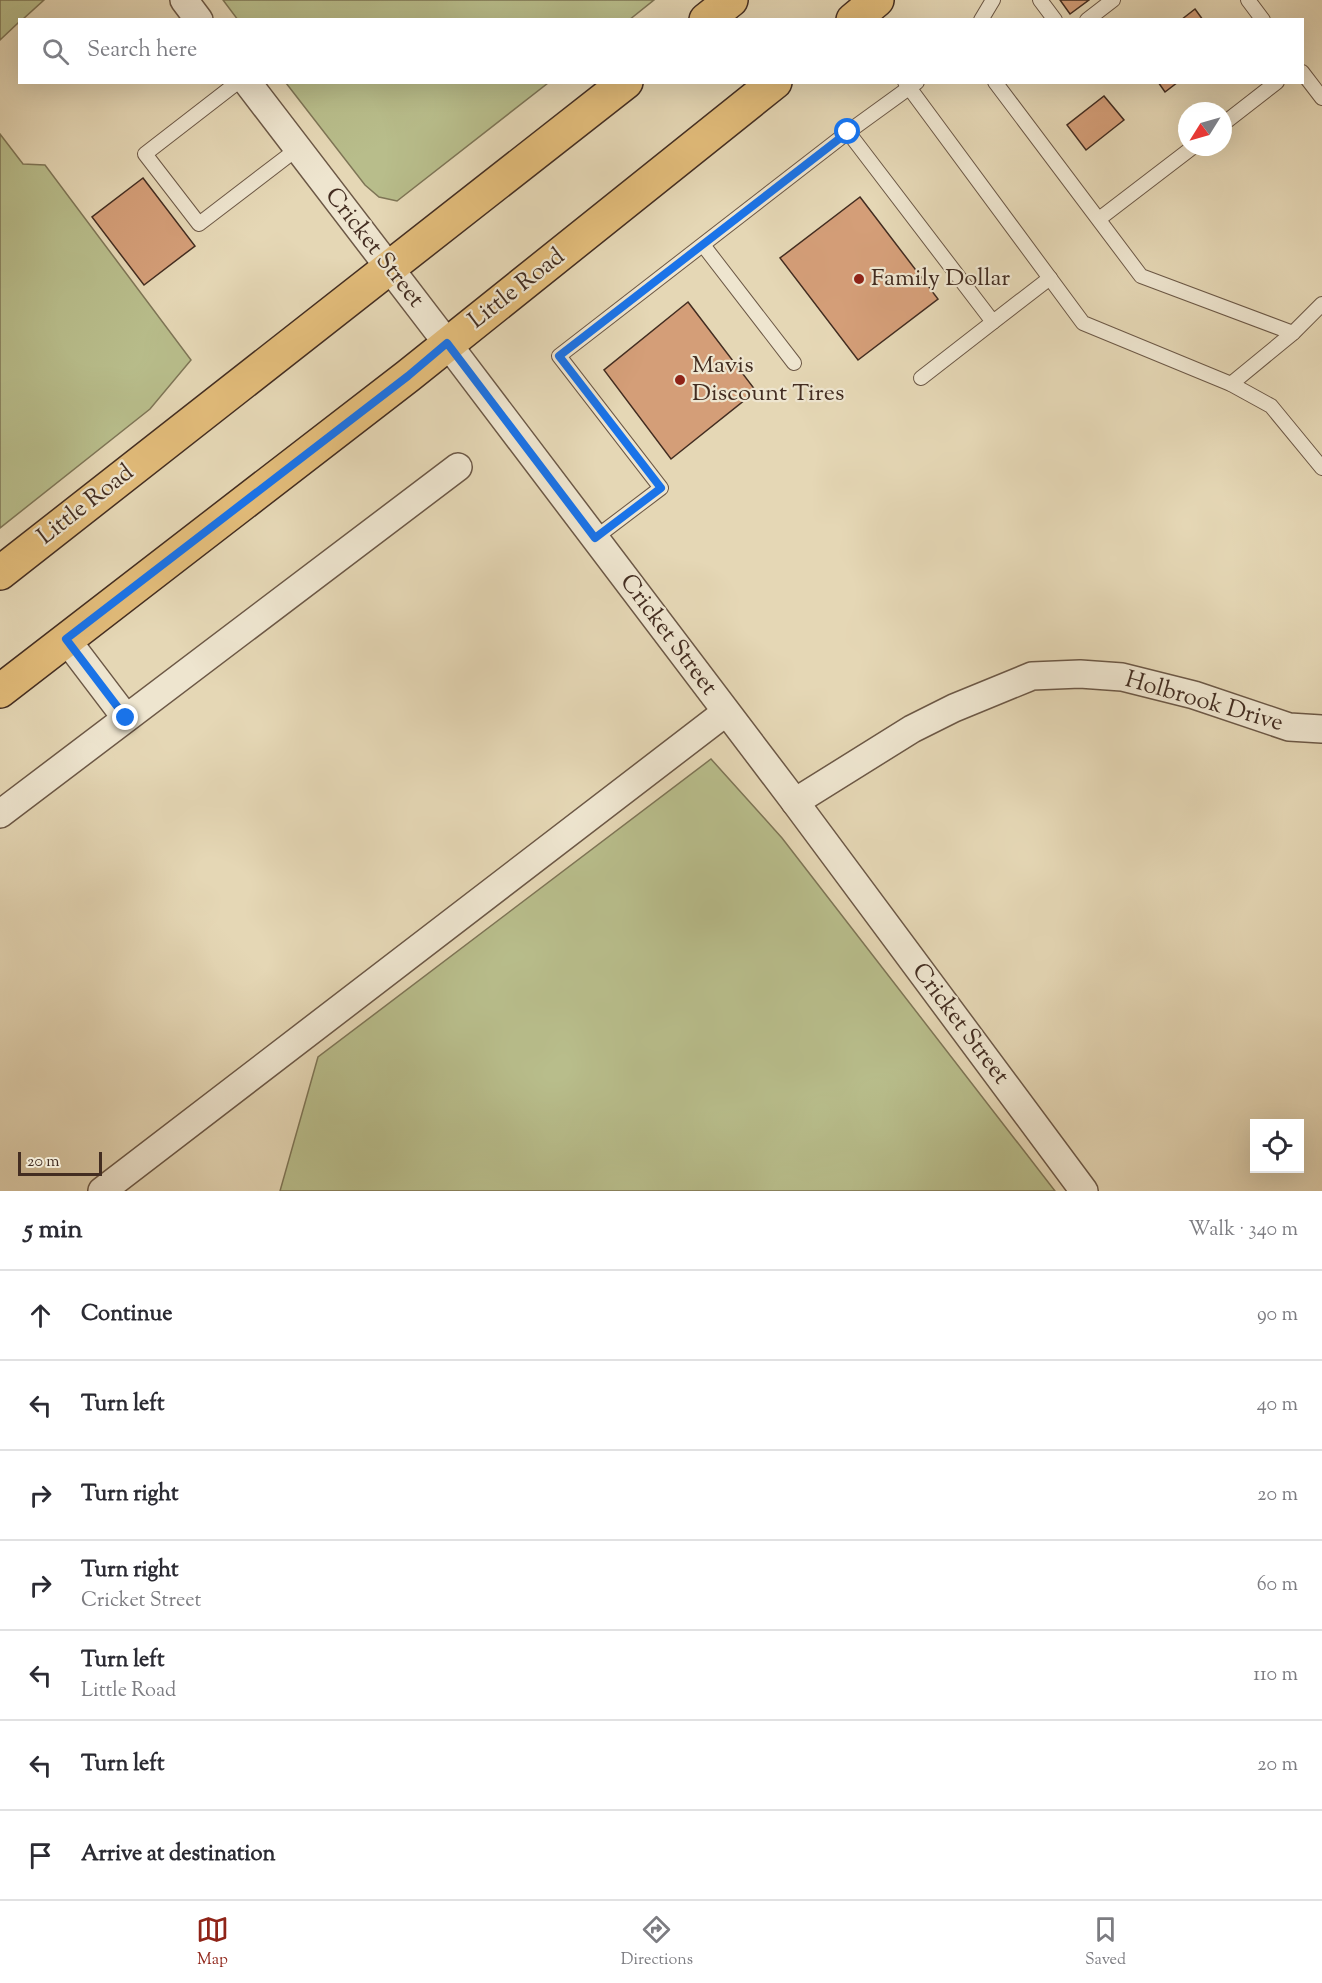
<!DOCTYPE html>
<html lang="en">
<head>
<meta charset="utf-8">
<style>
	body { margin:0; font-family:"Sorts Mill Goudy",serif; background:#f7f7f7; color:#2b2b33 }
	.controls { position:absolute; right:18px; bottom:18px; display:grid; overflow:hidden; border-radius:0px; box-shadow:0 6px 24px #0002 }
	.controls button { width:54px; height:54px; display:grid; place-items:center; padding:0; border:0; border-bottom:2px solid #e1e1e2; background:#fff; color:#2b2b33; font:30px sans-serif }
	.compass { position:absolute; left:1178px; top:102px; width:54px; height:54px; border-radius:50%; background:#fff; box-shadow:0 6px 24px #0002; rotate:233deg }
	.scale { position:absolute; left:18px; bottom:15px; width:84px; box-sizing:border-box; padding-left:6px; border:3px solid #432d21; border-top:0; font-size:16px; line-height:21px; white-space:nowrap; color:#432d21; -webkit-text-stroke:4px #eee5cf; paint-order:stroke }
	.stop { position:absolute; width:18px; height:18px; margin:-14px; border:4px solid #1a73e8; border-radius:50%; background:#fff }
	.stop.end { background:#1a73e8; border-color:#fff; box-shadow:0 2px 6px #0008 }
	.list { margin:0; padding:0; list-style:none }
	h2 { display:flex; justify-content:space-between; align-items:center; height:78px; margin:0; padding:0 24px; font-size:26px }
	h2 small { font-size:20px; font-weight:400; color:#7c7c81 }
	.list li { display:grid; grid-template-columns:39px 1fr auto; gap:18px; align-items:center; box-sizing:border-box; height:90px; padding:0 24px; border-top:2px solid #e1e1e2 }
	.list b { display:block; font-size:22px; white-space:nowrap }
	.list p { margin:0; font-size:20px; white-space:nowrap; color:#7c7c81 }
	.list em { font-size:20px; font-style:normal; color:#7c7c81 }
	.icon { flex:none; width:33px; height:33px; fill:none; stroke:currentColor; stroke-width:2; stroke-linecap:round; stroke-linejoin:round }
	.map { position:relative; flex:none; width:1322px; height:1191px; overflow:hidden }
	.search { position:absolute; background:#fff; box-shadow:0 6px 24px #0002; left:18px; right:18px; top:18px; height:66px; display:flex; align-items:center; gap:15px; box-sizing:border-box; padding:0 21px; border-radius:0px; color:#7c7c81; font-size:22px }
	.sheet { height:708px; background:#fff }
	nav { display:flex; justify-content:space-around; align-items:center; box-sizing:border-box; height:84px; border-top:2px solid #e1e1e2; background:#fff; font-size:16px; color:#7c7c81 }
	nav a { display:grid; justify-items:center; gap:3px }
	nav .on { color:#8f2418 }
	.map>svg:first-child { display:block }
</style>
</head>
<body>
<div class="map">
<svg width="1322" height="1191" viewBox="0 0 1322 1191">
	<rect width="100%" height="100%" fill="#e5d7b5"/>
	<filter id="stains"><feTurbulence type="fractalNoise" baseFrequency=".00333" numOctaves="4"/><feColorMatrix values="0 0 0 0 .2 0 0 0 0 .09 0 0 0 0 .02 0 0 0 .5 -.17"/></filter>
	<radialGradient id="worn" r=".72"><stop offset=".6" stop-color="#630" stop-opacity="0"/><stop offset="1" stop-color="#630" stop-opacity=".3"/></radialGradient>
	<!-- green -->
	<g fill="#b8bd8b" stroke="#7e7556" stroke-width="1.5">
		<path d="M0 0H44L23 19 20 20 19 22 0 40Z"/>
		<path d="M223 0H654L629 20H238Z"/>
		<path d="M286 83H548L397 201 379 197 365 185Z"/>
		<path d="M0 134 23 164 45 165 191 360 150 409 0 528Z"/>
		<path d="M711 759 782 838 1055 1191H280L318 1057Z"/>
	</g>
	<!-- building -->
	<g fill="#d49e78" stroke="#432d21" stroke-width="1.5">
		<path d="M1060 0H1089L1070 14Z"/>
		<path d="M1195 9 1203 20H1181Z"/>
		<path d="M1158 82H1178L1165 92Z"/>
		<path d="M1104 96 1124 120 1086 150 1067 125Z"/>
		<path d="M143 178 195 246 144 285 92 217Z"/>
		<path d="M860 197 938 299 858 360 780 258Z"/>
		<path d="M688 302 756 391 671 459 604 370Z"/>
	</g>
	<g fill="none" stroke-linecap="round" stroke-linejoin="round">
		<!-- service casing -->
		<g stroke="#6c5846" stroke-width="16">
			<g id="service">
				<path d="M1040 0 1055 20"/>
				<path d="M1248 0 1263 20"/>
				<path d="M981 20 993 0"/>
				<path d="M1087 20 1113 0"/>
				<path d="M1302 72 1322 98"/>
				<path d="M238 82 145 154 199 224 297 149"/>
				<path d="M905 82 1083 323 1231 384 1271 406 1322 468"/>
				<path d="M995 82 1141 276 1293 333"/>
				<path d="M1223 124 1277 82"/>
				<path d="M848 132 993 322 1050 278"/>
				<path d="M1099 219 1193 147"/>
				<path d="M703 245 794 363"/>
				<path d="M921 378 993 322"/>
				<path d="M1231 384 1293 333 1322 304"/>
				<path d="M595 538 661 488 559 356 848 132 917 82"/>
			</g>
		</g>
		<!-- minor casing -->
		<g stroke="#6c5846" stroke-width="30">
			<g id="minor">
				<path d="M184 0 199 20"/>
				<path d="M247 82 447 343 795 802 1084 1191"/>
				<path d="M66 639 126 718"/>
				<path d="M795 802 912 729 954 708 1032 676 1080 674 1122 677 1194 695 1289 727 1322 729"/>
				<path d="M0 814 458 467"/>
				<path d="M102 1191 726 712"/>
			</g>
		</g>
		<!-- primary casing -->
		<g stroke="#432d21" stroke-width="36">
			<g id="primary">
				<path d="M706 20 731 0"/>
				<path d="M853 20 877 0"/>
				<path d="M0 573 626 82"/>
				<path d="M0 691 408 376 775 82"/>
			</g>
		</g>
		<!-- service -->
		<use href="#service" stroke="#eee5cf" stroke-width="14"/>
		<!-- minor -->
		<use href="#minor" stroke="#eee5cf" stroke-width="27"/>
		<!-- primary -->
		<use href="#primary" stroke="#e2bc7a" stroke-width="33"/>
	</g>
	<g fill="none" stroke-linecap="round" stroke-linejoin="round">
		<!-- route -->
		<path stroke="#1a73e8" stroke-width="8" d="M126 718 66 639 408 376 447 343 595 538 661 488 559 356 848 132"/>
	</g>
	<!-- markers -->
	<g fill="#8f2418" stroke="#eee5cf" stroke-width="2">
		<circle cx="859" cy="279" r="6"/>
		<circle cx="680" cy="380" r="6"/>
	</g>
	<g text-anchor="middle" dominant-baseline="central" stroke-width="4.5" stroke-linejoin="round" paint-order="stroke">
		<!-- street labels -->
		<g font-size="24" fill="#432d21" stroke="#eee5cf">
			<text transform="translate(374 248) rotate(52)">Cricket Street</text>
			<text transform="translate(517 289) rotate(-38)">Little Road</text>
			<text transform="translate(86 505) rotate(-38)">Little Road</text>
			<text transform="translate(668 635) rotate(53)">Cricket Street</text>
			<text transform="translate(1204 702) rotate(16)">Holbrook Drive</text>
			<text transform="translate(960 1024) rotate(53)">Cricket Street</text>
		</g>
		<!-- poi labels -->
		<g font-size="24" fill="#432d21" stroke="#eee5cf" text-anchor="start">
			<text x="871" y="279">Family Dollar</text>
			<text x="692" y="366">Mavis<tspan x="692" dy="28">Discount Tires</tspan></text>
		</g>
	</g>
	<rect width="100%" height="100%" filter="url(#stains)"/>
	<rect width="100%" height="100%" fill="url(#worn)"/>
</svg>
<div class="controls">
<button><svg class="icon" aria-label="locate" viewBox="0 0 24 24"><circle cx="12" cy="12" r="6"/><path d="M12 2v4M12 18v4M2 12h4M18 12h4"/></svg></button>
</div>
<svg class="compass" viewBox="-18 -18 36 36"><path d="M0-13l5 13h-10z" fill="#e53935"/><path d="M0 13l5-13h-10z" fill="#7c7c81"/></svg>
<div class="scale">20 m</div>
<div class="stop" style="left:848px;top:132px"></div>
<div class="stop end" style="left:126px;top:718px"></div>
<div class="search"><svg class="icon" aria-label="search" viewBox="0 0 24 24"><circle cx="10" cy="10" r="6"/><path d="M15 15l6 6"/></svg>Search here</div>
</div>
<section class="sheet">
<h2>5 min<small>Walk · 340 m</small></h2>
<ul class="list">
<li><svg class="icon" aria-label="ahead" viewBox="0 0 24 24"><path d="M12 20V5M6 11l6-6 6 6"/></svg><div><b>Continue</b></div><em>90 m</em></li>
<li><svg class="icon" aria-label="left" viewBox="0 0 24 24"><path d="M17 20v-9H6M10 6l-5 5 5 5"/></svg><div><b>Turn left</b></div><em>40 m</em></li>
<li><svg class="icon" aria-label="right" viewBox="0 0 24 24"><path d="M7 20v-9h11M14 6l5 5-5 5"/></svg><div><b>Turn right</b></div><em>20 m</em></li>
<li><svg class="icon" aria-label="right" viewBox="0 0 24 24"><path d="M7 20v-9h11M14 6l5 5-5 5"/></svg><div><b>Turn right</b><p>Cricket Street</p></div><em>60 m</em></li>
<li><svg class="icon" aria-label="left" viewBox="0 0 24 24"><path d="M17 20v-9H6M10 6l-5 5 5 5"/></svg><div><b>Turn left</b><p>Little Road</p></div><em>110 m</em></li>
<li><svg class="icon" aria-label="left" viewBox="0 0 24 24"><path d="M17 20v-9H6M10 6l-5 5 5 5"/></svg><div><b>Turn left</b></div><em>20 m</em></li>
<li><svg class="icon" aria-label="arrive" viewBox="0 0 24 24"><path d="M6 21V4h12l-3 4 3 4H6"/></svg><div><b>Arrive at destination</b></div></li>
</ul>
</section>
<nav>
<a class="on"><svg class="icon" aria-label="map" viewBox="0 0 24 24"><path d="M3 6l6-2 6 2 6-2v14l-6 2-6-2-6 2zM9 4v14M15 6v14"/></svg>Map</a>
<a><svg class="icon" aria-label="directions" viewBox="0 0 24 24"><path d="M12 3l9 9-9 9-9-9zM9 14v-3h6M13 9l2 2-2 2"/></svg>Directions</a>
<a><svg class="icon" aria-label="saved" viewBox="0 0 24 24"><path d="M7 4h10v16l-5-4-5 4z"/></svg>Saved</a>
</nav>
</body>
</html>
